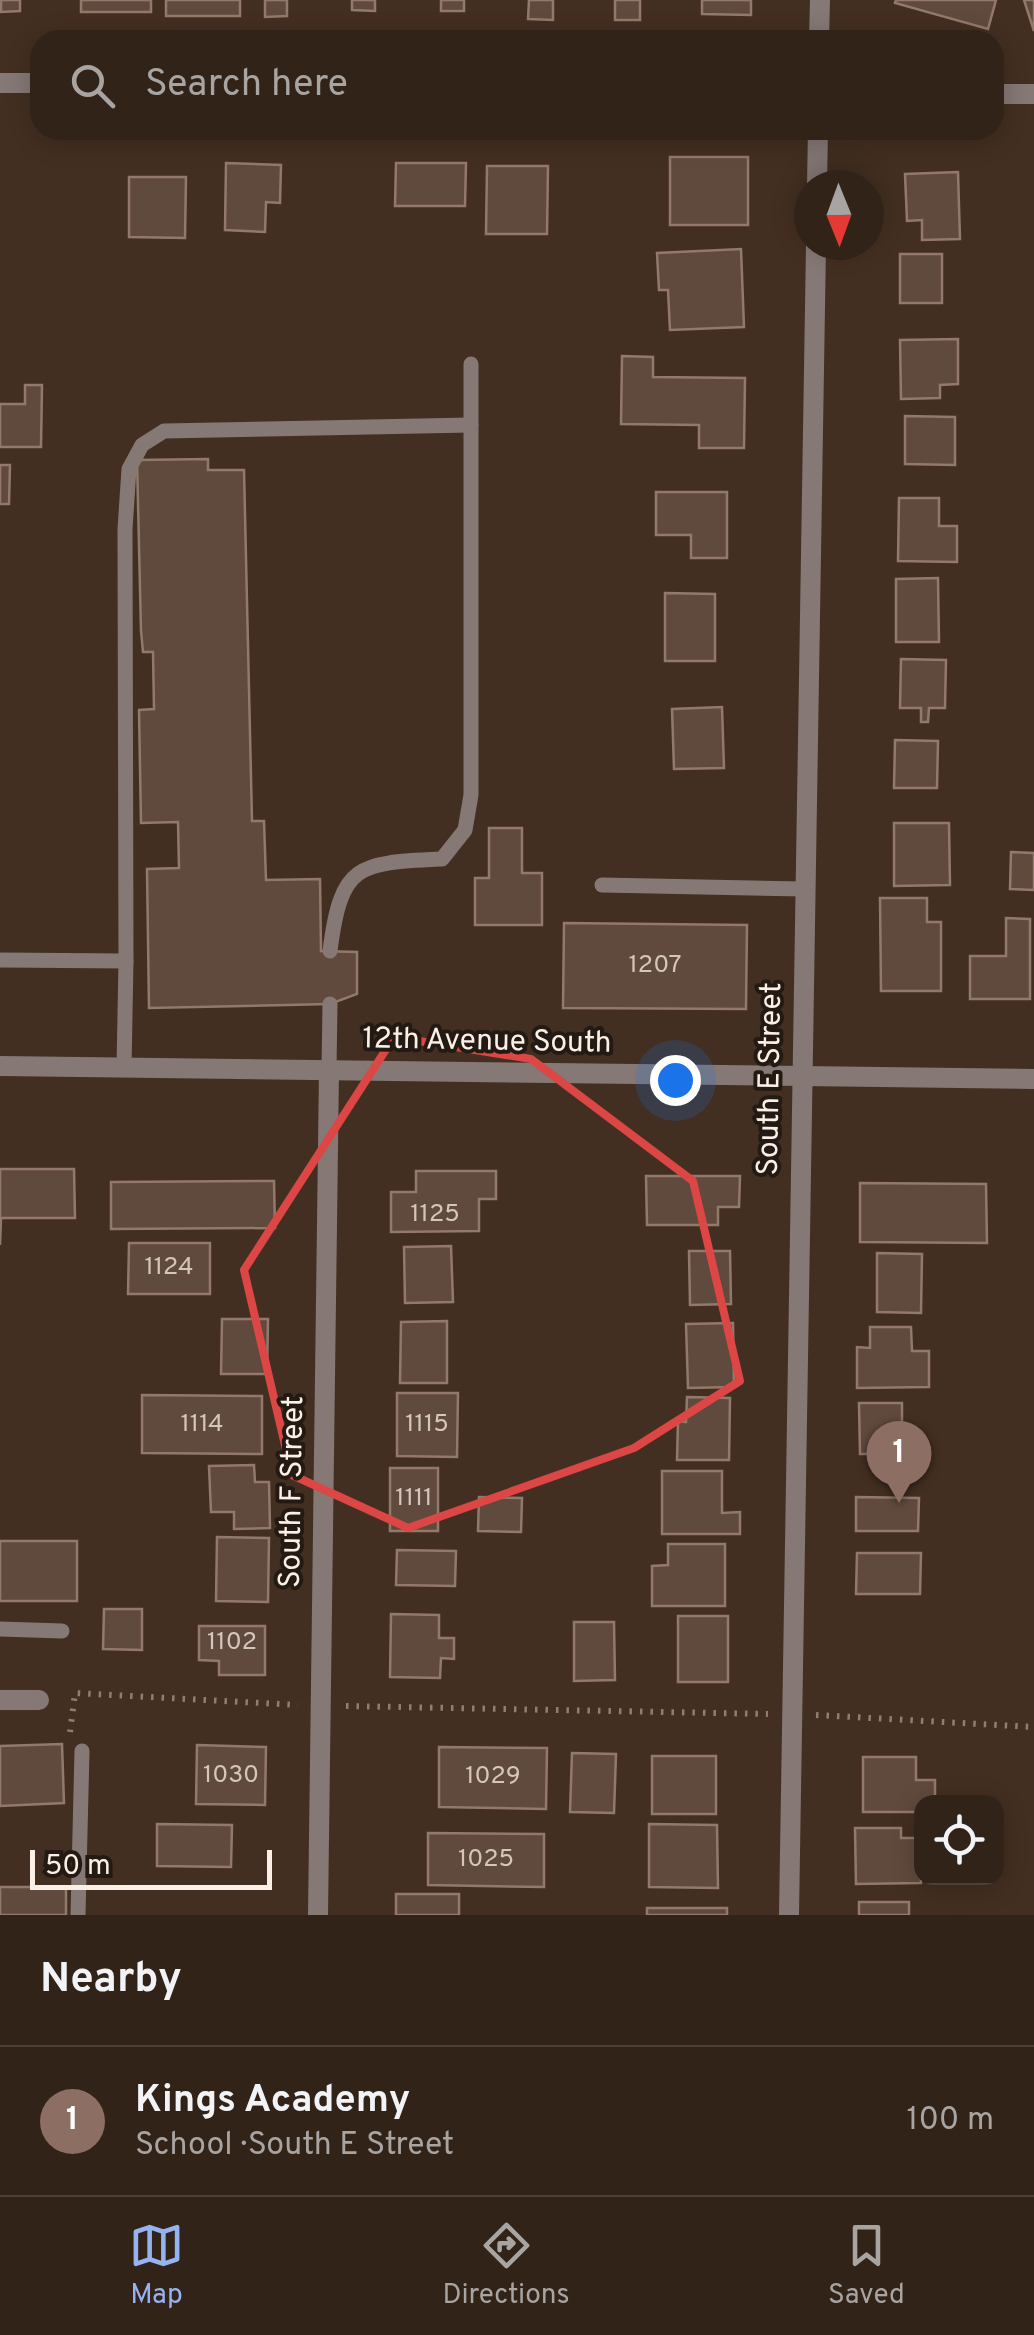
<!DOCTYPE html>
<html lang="en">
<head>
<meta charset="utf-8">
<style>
	body { margin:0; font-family:Overpass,sans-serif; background:#3d2f26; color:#f1f3f6 }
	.controls { position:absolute; right:30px; bottom:30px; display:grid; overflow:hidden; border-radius:20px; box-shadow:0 5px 25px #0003 }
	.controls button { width:90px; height:90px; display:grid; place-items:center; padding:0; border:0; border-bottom:2px solid #4d4038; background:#322319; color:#f1f3f6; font:50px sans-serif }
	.compass { position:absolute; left:794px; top:170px; width:90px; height:90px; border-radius:50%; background:#322319; box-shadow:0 5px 25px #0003; rotate:179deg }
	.scale { position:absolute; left:30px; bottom:25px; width:242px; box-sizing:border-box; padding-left:10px; border:5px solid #fcefe6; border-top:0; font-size:28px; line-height:35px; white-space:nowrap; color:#fcefe6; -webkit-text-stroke:8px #231a13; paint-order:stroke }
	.you { position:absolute; left:675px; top:1080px; width:35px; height:35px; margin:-25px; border:8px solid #fff; border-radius:50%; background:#1a73e8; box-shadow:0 0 0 15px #1a73e833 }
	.badge { display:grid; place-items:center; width:65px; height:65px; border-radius:50%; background:#95b2f1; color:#fff; font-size:32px; font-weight:700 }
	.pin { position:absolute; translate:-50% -82px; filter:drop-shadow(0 2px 5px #0008) }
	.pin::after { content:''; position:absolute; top:52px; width:35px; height:30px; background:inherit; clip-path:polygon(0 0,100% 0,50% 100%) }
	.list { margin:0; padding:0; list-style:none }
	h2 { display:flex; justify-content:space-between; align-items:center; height:130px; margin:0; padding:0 40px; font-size:42px }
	h2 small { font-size:32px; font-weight:400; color:#a8a4a2 }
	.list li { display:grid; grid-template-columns:65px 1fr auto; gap:30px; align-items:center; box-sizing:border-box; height:150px; padding:0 40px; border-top:2px solid #4d4038 }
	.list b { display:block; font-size:38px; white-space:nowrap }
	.list p { margin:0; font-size:32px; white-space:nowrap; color:#a8a4a2 }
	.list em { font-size:32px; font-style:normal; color:#a8a4a2 }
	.icon { flex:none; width:55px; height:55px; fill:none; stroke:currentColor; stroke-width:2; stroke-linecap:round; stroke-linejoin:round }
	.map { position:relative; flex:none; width:1034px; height:1915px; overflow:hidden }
	.search { position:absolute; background:#322319; box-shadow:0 5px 25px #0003; left:30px; right:30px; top:30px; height:110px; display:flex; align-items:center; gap:25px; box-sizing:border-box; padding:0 35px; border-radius:30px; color:#a8a4a2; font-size:38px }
	.sheet { height:280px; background:#322319 }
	nav { display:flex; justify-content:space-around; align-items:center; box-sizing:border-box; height:140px; border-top:2px solid #4d4038; background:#322319; font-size:28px; color:#a8a4a2 }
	nav a { display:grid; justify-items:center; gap:5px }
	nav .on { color:#95b2f1 }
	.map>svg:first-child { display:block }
</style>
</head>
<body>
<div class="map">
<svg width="1034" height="1915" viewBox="0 0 1034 1915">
	<rect width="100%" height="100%" fill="#432f21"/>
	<!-- building -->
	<g fill="#604a3d" stroke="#92796b" stroke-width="2.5">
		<path d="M1 0H20V11L1 12Z"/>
		<rect x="81" y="0" width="70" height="12"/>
		<rect x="166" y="0" width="74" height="16"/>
		<path d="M265 0H287V16L265 17Z"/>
		<path d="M352 0H375V11L352 10Z"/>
		<rect x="441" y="0" width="23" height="11"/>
		<path d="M529 0H553V20L528 19Z"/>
		<rect x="615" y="0" width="25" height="20"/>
		<path d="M702 0H751V15L702 14Z"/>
		<path d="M896 0H996L988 29 895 3Z"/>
		<path d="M1024 0H1034V31Z"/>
		<rect x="670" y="157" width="78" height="68"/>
		<path d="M226 163 281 165 280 203 266 202 265 232 225 230Z"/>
		<path d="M396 163H466L465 206H395Z"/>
		<path d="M487 166H548L547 234H486Z"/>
		<path d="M958 172 960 239 922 240V220L907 221 905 174Z"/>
		<path d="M129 177H186L185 238 129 237Z"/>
		<path d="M741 249 744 327 670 330 668 290H659L657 253Z"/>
		<rect x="900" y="254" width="42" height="49"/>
		<path d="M958 339V384L940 385V398L901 399 900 340Z"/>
		<path d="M622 356 653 357V377L745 378 744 448H699V425L621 424Z"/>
		<path d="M25 385H42L41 447H0V404H25Z"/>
		<path d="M905 416 955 417V465L905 464Z"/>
		<path d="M208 459V470H244L252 821H264L266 880 320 879 321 951 357 952V994L330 1004 149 1008 147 869 179 868 178 822 141 823 139 710 154 709 153 652H143L141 631 137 460Z"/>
		<path d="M0 465H10L9 504H0Z"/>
		<path d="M656 492H727V558H691V535H656Z"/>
		<path d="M899 498H939V526H957V562L898 561Z"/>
		<path d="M938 578 939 642H896V579Z"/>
		<path d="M665 593 715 594V661H665Z"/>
		<path d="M901 659 946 660 945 708H929L928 722H921V708H900Z"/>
		<path d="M722 707 724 768 674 769 672 709Z"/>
		<path d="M895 740 938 741 937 788H894Z"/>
		<path d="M894 823H949L950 885 894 886Z"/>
		<path d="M489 828H522V873H542V925H475V878H489Z"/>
		<path d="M1011 852 1034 853V890L1010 889Z"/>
		<path d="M880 898H927V922H941V991H881Z"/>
		<path d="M1006 918 1030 919V999H970V956H1006Z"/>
		<path d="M564 923 747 925 746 1009 563 1008Z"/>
		<path d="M0 1169H74L75 1218H1L0 1245Z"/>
		<path d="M416 1171H496V1199H479V1231L391 1232V1192H416Z"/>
		<path d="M646 1176H740L739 1207H718V1225H647Z"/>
		<path d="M274 1181 275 1228 111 1229V1182Z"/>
		<path d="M860 1183 986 1184 987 1243 860 1242Z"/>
		<path d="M129 1243H210V1294H128Z"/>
		<path d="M451 1246 453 1302 405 1303 404 1247Z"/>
		<path d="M689 1251H730L731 1304 690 1305Z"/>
		<path d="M877 1253 922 1254 921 1313 877 1312Z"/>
		<path d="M222 1319H268L267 1374H221Z"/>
		<path d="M447 1321V1383H400L401 1322Z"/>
		<path d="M733 1323 734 1387 688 1388 686 1324Z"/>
		<path d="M870 1327H911L912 1351H929V1387L857 1388V1347L870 1348Z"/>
		<path d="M397 1393H458L457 1457 397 1456Z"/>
		<path d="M142 1395 262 1396V1454L142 1453Z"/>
		<path d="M687 1397 730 1398 729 1460H677L678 1421 686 1422Z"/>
		<path d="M859 1403H902V1454H860Z"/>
		<path d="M254 1465 255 1482H269L270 1528 234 1529V1512H211L209 1466Z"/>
		<rect x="390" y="1468" width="48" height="63"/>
		<path d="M662 1471H722V1513L740 1512V1534H662Z"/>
		<path d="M479 1497 522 1498 521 1532 478 1531Z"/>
		<path d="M856 1497 919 1498 918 1531H856Z"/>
		<path d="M217 1537 269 1538 268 1602 216 1601Z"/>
		<rect x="0" y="1541" width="77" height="60"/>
		<path d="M668 1544H725V1606H652V1566L668 1565Z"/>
		<path d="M397 1550 456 1551 455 1586 396 1585Z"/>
		<path d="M857 1553H921L920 1594H856Z"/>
		<path d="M104 1609H142V1650L103 1649Z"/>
		<path d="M391 1614 439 1615V1638H454V1659L441 1658 440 1678 390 1677Z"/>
		<rect x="678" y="1616" width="50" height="66"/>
		<path d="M574 1622H614L615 1680 574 1681Z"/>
		<path d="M199 1626H265V1675H219V1661L199 1660Z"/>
		<path d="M62 1744 64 1803 0 1806V1746Z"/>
		<path d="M197 1745 266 1747 265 1805 196 1804Z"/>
		<path d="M439 1747 547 1748 546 1809 439 1807Z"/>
		<path d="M572 1753 616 1754 614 1813 570 1812Z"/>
		<rect x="652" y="1756" width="64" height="58"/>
		<path d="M863 1757H916V1780H935V1802H922V1812H863Z"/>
		<path d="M157 1824 232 1825 231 1867 157 1866Z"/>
		<path d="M649 1824 717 1825 718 1888 649 1887Z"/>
		<path d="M855 1828H901V1838H920L921 1883 856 1884Z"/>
		<path d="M428 1833 544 1834V1887L428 1885Z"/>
		<rect x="0" y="1887" width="66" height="28"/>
		<rect x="396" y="1894" width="63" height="21"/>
		<rect x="859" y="1902" width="50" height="13"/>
		<rect x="647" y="1908" width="80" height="7"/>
	</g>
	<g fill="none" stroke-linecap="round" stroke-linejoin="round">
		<!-- path -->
		<g stroke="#8f7e72" stroke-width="6" stroke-dasharray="2.5 8" stroke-linecap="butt">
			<path d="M346 1706 768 1714"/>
			<path d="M816 1715 1034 1727"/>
			<path d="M70 1732 75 1693 298 1705"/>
		</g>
		<!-- service -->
		<g stroke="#857875" stroke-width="15">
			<path d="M602 885 804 889"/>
			<path d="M330 951C341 863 358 863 442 859L465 830 471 795V364"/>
			<path d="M0 960 126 961 124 1068"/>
			<path d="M126 961 125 529 129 469 142 445 164 431 471 425"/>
			<path d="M329 1070 330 1004"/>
			<path d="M0 1629 62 1631"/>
			<path d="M78 1915 82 1751"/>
		</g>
		<!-- minor -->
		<g stroke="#857875" stroke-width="20">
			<path d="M819 40 820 0"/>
			<path d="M0 83H40"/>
			<path d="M994 94H1034"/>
			<path d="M817 185 818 130"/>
			<path d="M0 1700H39"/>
			<path d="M318 1915 329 1070"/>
			<path d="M789 1915 816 245"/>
		</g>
		<!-- tertiary -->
		<path stroke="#857875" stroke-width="20" d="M0 1066 1034 1079"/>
	</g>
	<!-- marked area -->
	<path fill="none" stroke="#dc4644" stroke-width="8" stroke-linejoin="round" d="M394 1037 531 1059 693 1181 740 1381 634 1448 408 1528 292 1475 244 1270Z"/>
	<g text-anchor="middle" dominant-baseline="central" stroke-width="8" stroke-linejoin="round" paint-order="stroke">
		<!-- number labels -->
		<g font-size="25" fill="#d5c6bc">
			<text x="655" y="966">1207</text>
			<text x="435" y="1215">1125</text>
			<text x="169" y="1268">1124</text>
			<text x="202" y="1425">1114</text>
			<text x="427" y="1425">1115</text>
			<text x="414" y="1499">1111</text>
			<text x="232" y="1643">1102</text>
			<text x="231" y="1776">1030</text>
			<text x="493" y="1777">1029</text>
			<text x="486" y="1860">1025</text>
		</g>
		<!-- street labels -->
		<g font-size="30" fill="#fcefe6" stroke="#231a13">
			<text transform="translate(487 1042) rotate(1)">12th Avenue South</text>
			<text transform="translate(771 1079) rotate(-89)">South E Street</text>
			<text transform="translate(293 1492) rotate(-89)">South F Street</text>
		</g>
	</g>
</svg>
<div class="controls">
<button><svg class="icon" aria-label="locate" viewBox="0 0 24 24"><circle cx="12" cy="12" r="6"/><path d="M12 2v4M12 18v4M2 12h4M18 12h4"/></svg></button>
</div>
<svg class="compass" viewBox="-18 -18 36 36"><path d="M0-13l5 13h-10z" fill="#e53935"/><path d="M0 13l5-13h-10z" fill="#a8a4a2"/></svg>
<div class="scale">50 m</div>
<div class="you"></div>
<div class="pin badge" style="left:899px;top:1503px;background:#8d6e63">1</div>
<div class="search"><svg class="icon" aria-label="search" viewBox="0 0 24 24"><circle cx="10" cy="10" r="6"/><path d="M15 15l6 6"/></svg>Search here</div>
</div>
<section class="sheet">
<h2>Nearby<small></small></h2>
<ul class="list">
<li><span class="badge" style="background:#8d6e63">1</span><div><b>Kings Academy</b><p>School · South E Street</p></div><em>100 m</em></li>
</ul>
</section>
<nav>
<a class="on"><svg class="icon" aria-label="map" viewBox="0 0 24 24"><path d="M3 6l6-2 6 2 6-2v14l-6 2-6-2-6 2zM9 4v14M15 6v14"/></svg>Map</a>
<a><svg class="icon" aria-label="directions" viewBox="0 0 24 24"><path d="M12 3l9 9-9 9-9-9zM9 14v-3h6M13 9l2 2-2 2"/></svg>Directions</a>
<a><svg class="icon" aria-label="saved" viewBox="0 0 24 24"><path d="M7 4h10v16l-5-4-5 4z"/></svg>Saved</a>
</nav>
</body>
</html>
